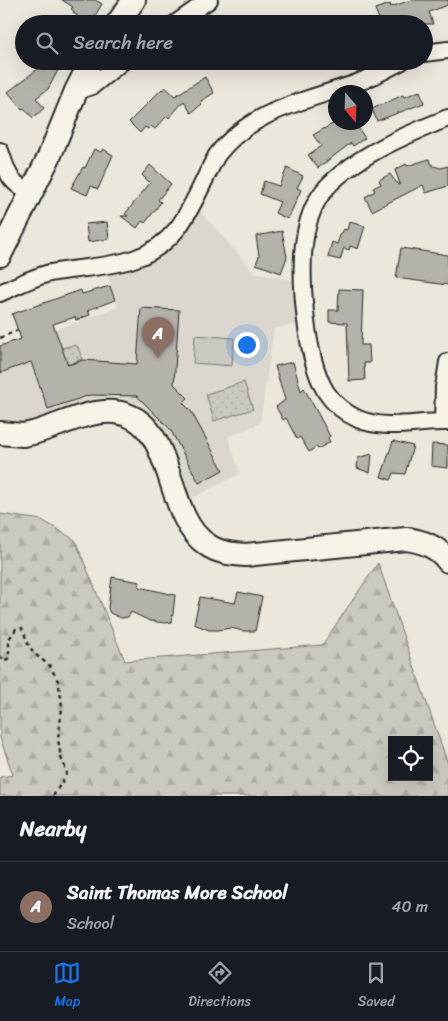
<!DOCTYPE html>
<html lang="en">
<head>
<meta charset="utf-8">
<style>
	body { margin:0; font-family:Sriracha,sans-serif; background:#20242c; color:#f1f3f6 }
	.controls { position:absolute; right:15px; bottom:15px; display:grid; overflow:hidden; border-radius:0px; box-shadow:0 5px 20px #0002 }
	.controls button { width:45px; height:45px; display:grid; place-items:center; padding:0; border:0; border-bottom:1px solid #363941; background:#171b24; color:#f1f3f6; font:25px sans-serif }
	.compass { position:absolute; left:328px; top:85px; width:45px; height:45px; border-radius:50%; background:#171b24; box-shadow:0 5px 20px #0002; rotate:161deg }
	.you { position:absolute; left:246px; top:344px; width:18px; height:18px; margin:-12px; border:4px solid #fff; border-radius:50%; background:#1a73e8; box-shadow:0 0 0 8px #1a73e833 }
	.badge { display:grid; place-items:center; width:32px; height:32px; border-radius:50%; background:#1a73e8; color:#fff; font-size:16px; font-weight:700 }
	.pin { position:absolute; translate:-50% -41px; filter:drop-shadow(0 1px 2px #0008) }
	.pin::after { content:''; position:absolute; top:26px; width:18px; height:15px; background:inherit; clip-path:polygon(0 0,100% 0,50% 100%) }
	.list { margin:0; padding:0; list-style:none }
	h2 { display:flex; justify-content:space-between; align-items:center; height:65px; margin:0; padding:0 20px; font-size:21px }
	h2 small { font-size:16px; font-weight:400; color:#9ea1a6 }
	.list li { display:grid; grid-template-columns:32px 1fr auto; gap:15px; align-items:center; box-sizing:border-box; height:90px; padding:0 20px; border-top:1px solid #363941 }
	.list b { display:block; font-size:19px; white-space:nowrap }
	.list p { margin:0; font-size:16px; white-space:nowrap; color:#9ea1a6 }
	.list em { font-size:16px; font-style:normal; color:#9ea1a6 }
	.icon { flex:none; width:28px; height:28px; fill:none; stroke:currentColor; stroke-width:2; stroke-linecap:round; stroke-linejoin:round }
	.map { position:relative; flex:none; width:448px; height:796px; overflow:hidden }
	.search { position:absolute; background:#171b24; box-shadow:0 5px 20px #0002; left:15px; right:15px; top:15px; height:55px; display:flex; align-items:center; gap:12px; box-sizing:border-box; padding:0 18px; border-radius:28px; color:#9ea1a6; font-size:19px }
	.sheet { height:155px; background:#171b24 }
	nav { display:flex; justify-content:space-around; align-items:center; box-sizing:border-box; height:70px; border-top:1px solid #363941; background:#171b24; font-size:14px; color:#9ea1a6 }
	nav a { display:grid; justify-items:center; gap:2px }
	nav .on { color:#1a73e8 }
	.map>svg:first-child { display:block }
</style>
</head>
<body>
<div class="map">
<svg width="448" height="796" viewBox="0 0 448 796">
	<defs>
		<pattern id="forest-firs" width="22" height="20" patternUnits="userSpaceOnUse" patternTransform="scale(1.25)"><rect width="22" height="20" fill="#cbc8bf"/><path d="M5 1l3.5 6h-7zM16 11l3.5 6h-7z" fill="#aeaca4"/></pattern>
		<pattern id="park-dots" width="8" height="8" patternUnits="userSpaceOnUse" patternTransform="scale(1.25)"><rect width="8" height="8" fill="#cbc8bf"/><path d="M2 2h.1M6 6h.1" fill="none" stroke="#aeaca4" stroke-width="1.8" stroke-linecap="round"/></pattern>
	</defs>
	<rect width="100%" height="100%" fill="#ebe7dd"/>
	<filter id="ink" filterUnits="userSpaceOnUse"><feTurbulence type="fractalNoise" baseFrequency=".02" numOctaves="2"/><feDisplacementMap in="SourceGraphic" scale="10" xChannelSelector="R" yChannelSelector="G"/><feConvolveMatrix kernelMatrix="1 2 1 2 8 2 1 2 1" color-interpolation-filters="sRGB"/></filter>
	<g filter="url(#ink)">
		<!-- built -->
		<path fill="#dbd7ce" d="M199 210 254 272 295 281 301 323 274 329 260 423 228 437 240 474 186 501 151 419 137 407 120 402H91L16 428 0 424V373L62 348 55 330 118 307 105 269 134 267 154 259 180 236Z"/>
		<!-- forest -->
		<path fill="url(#forest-firs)" stroke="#7b7a75" fill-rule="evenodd" d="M0 514 42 520 75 540 125 661 322 645 378 563 448 764V796H0V777L13 775 0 738ZM392 740H429V777H392Z"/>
		<!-- park -->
		<g fill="url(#park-dots)" stroke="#7b7a75">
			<path d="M74 345 78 347 82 359 62 367V348Z"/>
			<path d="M244 382 253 409 214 421 206 394Z"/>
		</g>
		<!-- pitch -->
		<path fill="#cbc8bf" stroke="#7b7a75" d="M195 335 234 338 232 366 193 363Z"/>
		<!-- building -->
		<g fill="#b5b2ab" stroke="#2b2b2b">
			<path d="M62 0H95L102 4 90 24H83L75 19 77 15 73 13 74 11 71 9 73 7Z"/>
			<path d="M411 0H448V5L429 12 433 24H381L375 9 390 4 391 7Z"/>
			<path d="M48 61H63L48 89 36 98 44 108 33 118 24 108 22 109 8 92Z"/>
			<path d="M205 77 214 93 201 101 202 104 191 113 184 101 169 118 167 116 155 129 151 126 148 129 145 127 140 133 129 122 162 89 163 90 165 87 175 96Z"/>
			<path d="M420 91 424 103 377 121 372 109 403 95 404 97Z"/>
			<path d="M336 122H354L365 138 353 146 351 143 318 168 308 155 321 146 313 135Z"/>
			<path d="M94 149 101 152 103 149 113 155 98 189 91 186 87 195 71 188 83 167 85 168Z"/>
			<path d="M429 159 433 166 441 168 448 166V186L426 193 423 185 372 211 365 197 375 191 373 188 381 184 379 180 390 174 398 185 400 184 395 170 406 164 407 166Z"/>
			<path d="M150 165 171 184 158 200 161 202 156 209 145 223 142 221 137 228 121 216H128L125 214 150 183 142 175Z"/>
			<path d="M287 168 303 176 297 188 301 190 288 219 275 213 280 202 260 194 264 181 279 186Z"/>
			<path d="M107 222 109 239 88 242 86 224Z"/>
			<path d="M349 222 365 226 358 249 350 246 349 250 344 248 340 260 328 257 332 242 337 244 341 233H342L344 229 347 230Z"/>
			<path d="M282 231 287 257 281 273 256 264 259 256 256 236Z"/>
			<path d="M401 248 448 255V285L396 278Z"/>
			<path d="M110 286 115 300 88 310 90 315 76 320 75 317 53 324 68 365 83 360 137 364 141 308 179 310 174 384 188 398 183 403 191 411 223 470 199 483 170 429 137 396 90 395 48 409 31 362 0 373V346L21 339 12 314 81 290 82 294Z"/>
			<path d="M339 289 363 290 361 345H369L370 363H364L365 380 349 381 347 323 329 322V310H338Z"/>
			<path d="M293 362 301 391 304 388 330 436 328 438 330 442 318 449 316 447 309 452 300 437 297 439 286 418 283 420 276 407 285 400 275 366Z"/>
			<path d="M393 441 413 446 405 474 394 473 391 480 381 477Z"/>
			<path d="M432 444 448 445V468L431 466Z"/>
			<path d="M372 454 370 473 357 468 358 458Z"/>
			<path d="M112 577 140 582 139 587 175 595 172 622 165 623 150 621 131 612 128 617 121 618 110 613 108 608Z"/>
			<path d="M238 592 262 597 255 631H243L231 628 218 630H209L194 624 200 597 235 603Z"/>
		</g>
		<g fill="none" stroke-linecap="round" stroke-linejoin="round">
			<!-- street casing -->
			<g stroke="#2b2b2b" stroke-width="20">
				<g id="street">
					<path d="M175 24 209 0"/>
					<path d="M424 53 448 50"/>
					<path d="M76 91 92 86 123 61"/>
					<path d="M448 118C408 134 357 155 327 187 316 199 309 216 306 232 298 270 305 358 326 392 334 404 345 413 358 419 387 431 418 421 448 422"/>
					<path d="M0 151C9 176 7 179 31 194"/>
					<path d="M0 293C16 286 33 277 50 273 97 264 144 270 177 229 194 207 204 178 217 155 252 109 307 101 357 83 373 77 387 69 402 61"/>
					<path d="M443 422 444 387 448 362"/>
				</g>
			</g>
			<!-- secondary casing -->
			<g stroke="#2b2b2b" stroke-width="26">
				<g id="secondary">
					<path d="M117 24 134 0"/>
					<path d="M0 255 49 157 76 91 91 61"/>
					<path d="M0 433 23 435 33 433C59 426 87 410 114 412 177 418 162 514 206 544 218 553 232 554 246 555L406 539C423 541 438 547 448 561"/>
				</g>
			</g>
			<!-- path -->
			<g stroke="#2b2b2b" stroke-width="2.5" stroke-dasharray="4 4" stroke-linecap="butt">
				<path d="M0 338 18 330"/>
				<path d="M0 656 4 661 9 658V639L16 629 22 628 29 646 35 654 50 666 58 681 61 697 62 708 58 739 61 758 67 772 65 777 53 796"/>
			</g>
			<!-- street -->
			<use href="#street" stroke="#f7f3e8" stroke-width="16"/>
			<!-- secondary -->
			<use href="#secondary" stroke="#f7f3e8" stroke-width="22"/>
		</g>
	</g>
</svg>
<div class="controls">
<button><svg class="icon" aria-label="locate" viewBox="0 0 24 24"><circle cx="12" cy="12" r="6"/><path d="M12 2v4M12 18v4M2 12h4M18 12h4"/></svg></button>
</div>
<svg class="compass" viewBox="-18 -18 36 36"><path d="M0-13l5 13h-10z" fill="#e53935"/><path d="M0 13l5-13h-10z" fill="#9ea1a6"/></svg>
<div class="you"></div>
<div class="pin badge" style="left:158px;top:358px;background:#8d6e63">A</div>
<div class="search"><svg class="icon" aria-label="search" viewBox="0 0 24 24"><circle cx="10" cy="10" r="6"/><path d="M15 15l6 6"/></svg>Search here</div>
</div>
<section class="sheet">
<h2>Nearby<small></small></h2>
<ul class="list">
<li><span class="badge" style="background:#8d6e63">A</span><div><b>Saint Thomas More School</b><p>School</p></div><em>40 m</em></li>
</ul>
</section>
<nav>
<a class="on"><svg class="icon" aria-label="map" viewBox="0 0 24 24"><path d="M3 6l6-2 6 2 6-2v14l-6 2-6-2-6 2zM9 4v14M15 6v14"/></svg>Map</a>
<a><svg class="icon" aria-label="directions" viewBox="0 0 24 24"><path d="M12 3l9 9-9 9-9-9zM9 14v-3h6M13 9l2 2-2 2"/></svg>Directions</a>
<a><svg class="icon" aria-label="saved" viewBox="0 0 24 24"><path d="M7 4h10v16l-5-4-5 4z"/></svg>Saved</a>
</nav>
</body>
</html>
